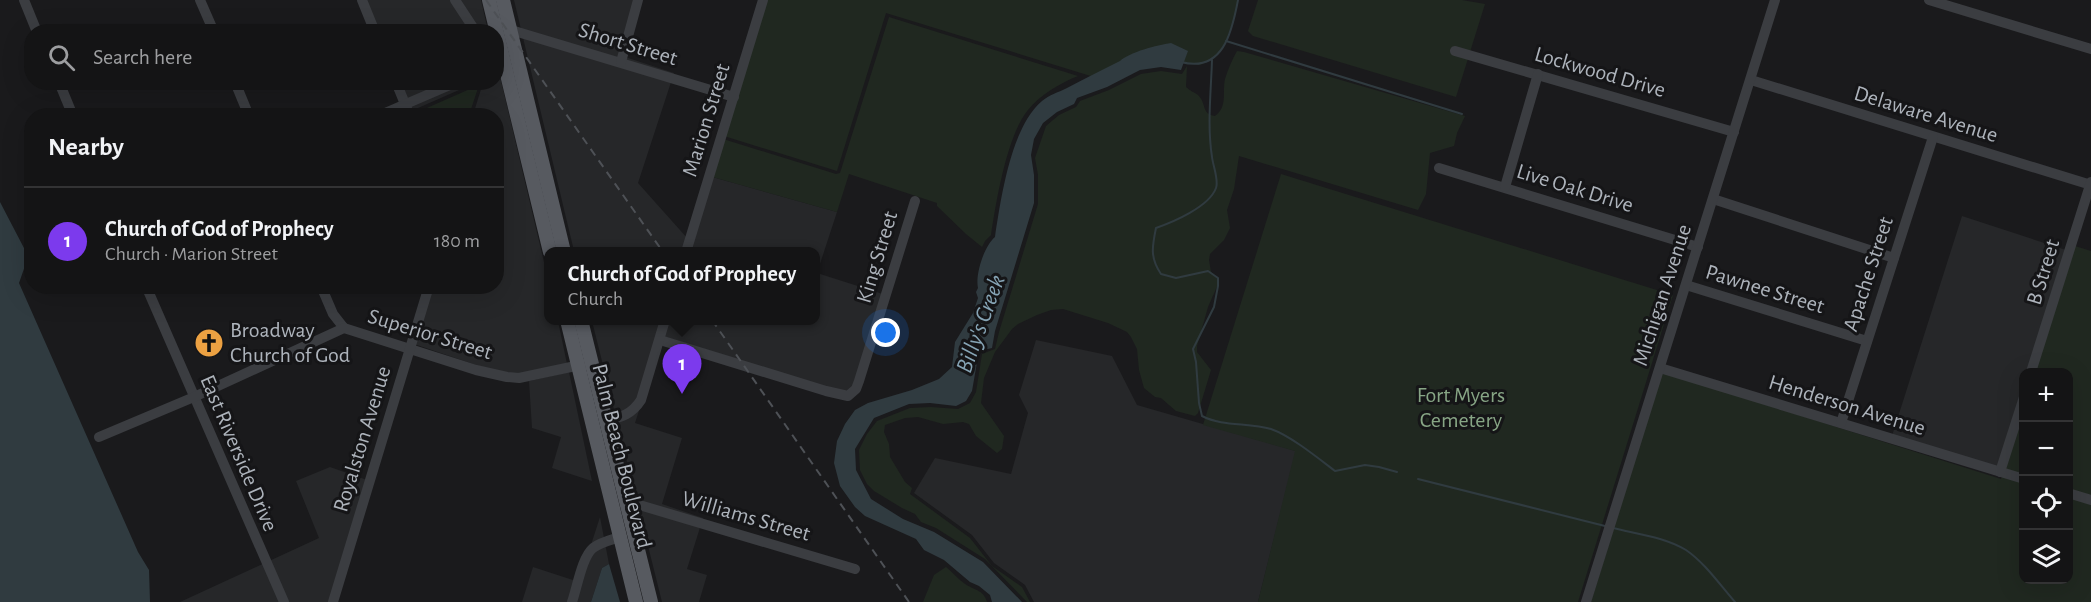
<!DOCTYPE html>
<html lang="en">
<head>
<meta charset="utf-8">
<style>
	body { margin:0; font-family:"Alegreya Sans",sans-serif; background:#1d1d1e; color:#f1f3f6 }
	.controls { position:absolute; right:18px; bottom:18px; display:grid; overflow:hidden; border-radius:12px; box-shadow:0 6px 24px #0002 }
	.controls button { width:54px; height:54px; display:grid; place-items:center; padding:0; border:0; border-bottom:2px solid #333334; background:#141415; color:#f1f3f6; font:30px sans-serif }
	.you { position:absolute; left:886px; top:333px; width:21px; height:21px; margin:-15px; border:4px solid #fff; border-radius:50%; background:#1a73e8; box-shadow:0 0 0 9px #1a73e833 }
	.badge { display:grid; place-items:center; width:39px; height:39px; border-radius:50%; background:#7c3aed; color:#fff; font-size:20px; font-weight:700 }
	.pin { position:absolute; translate:-50% -50px; filter:drop-shadow(0 2px 3px #0008) }
	.pin::after { content:''; position:absolute; top:32px; width:21px; height:18px; background:inherit; clip-path:polygon(0 0,100% 0,50% 100%) }
	.popup { position:absolute; left:544px; top:247px; width:276px; height:78px; box-sizing:border-box; display:grid; place-content:center; border-radius:12px; background:#141415; filter:drop-shadow(0 2px 4px #0005); font-size:20px; white-space:nowrap; color:#9d9ea0 }
	.popup b { font-size:22px; color:#f1f3f6 }
	.popup::after { content:''; position:absolute; left:50%; top:100%; margin-left:-12px; border:12px solid transparent; border-top-color:#141415 }
	.list { margin:0; padding:0; list-style:none }
	h2 { display:flex; justify-content:space-between; align-items:center; height:78px; margin:0; padding:0 24px; font-size:26px }
	h2 small { font-size:20px; font-weight:400; color:#9d9ea0 }
	.list li { display:grid; grid-template-columns:39px 1fr auto; gap:18px; align-items:center; box-sizing:border-box; height:108px; padding:0 24px; border-top:2px solid #333334 }
	.list b { display:block; font-size:22px; white-space:nowrap }
	.list p { margin:0; font-size:20px; white-space:nowrap; color:#9d9ea0 }
	.list em { font-size:20px; font-style:normal; color:#9d9ea0 }
	.icon { flex:none; width:33px; height:33px; fill:none; stroke:currentColor; stroke-width:2; stroke-linecap:round; stroke-linejoin:round }
	.map { position:relative; flex:none; width:2091px; height:602px; overflow:hidden }
	.search { position:absolute; background:#141415; box-shadow:0 6px 24px #0002; left:24px; top:24px; width:480px; height:66px; display:flex; align-items:center; gap:15px; box-sizing:border-box; padding:0 21px; border-radius:24px; color:#9d9ea0; font-size:22px }
	.panel { position:absolute; background:#141415; box-shadow:0 6px 24px #0002; left:24px; top:108px; width:480px; height:186px; border-radius:24px }
	.map>svg:first-child { display:block }
</style>
</head>
<body>
<div class="map">
<svg width="2091" height="602" viewBox="0 0 2091 602">
	<rect width="100%" height="100%" fill="#1a1a1c"/>
	<!-- built -->
	<g fill="#262729">
		<path d="M365 0H481L488 31H378Z"/>
		<path d="M514 0H640L622 56 674 73 638 183 688 239 709 176 837 212 817 273 886 295 853 396 663 336 635 423 682 438 662 504 703 518 687 569 707 575 699 602H662L592 321 816 320V252L574 251Z"/>
		<path d="M497 64 548 279V320L558 321 567 364 522 373H507L479 366 414 344 431 287 496 286V116L473 115 482 86 481 83 496 82Z"/>
		<path d="M400 83H475L418 108 416 110 418 116 414 115Z"/>
		<path d="M1962 216 2069 251 2031 372H2024L2023 397 2000 472 1891 439Z"/>
		<path d="M1036 340 1112 356 1137 405 1296 451 1258 602H1034L1025 585 994 563 972 535 914 493 935 458 1011 474 1028 413 1019 395Z"/>
		<path d="M569 372 592 481 552 468 561 437 532 428 529 381Z"/>
		<path d="M330 467 370 481 332 602H180L319 538 296 481Z"/>
		<path d="M600 517 609 564 602 568 591 602H522L533 567 579 582Z"/>
	</g>
	<!-- green -->
	<g fill="#202820">
		<path d="M766 0H1238L1235 16 1223 49 1212 60 1200 65 1175 60 1161 59 1107 81 886 13 837 171 724 136Z"/>
		<path d="M1258 0H1462L1485 4 1456 97 1253 36 1248 31Z"/>
		<path d="M889 17 1078 76C1060 83 1040 95 1028 110 1007 135 996 202 991 235L985 241 982 247 966 234 937 206V203L849 174 837 212 709 176 723 139 836 174 840 173Z"/>
		<path d="M1237 51 1244 52 1465 116 1466 114 1457 133 1454 146 1430 153 1426 194 1418 210 1239 156 1234 189 1227 210 1230 228 1224 240 1210 254 1209 260 1211 272 1217 277 1219 282 1208 307 1197 346V352L1211 370 1198 413 1195 416 1176 411 1161 398 1155 397 1144 388 1139 370 1137 349 1131 337 1127 332 1108 323 1063 309 1051 310 1037 315 1018 324 1012 329 995 352 984 378 981 403 1004 436 1002 449 997 453 976 436 969 424 963 422 943 424 918 417 905 418 885 425 884 432 889 444 890 457 905 482 912 488 910 494 970 538 992 566 1022 587 1030 602H1027L985 559 936 528 921 522 915 514 902 508 874 491 867 484 860 470 859 450 867 434 877 421 910 408 931 407 958 409 970 403 976 392 982 354 995 349 999 332 1038 204V175L1035 158 1046 126 1059 115 1076 107 1080 101 1109 90 1141 74 1161 71 1182 74 1187 66 1186 87C1190 91 1194 92 1198 95 1207 104 1201 114 1215 116 1228 107 1222 92 1225 79 1228 69 1232 60 1237 51Z"/>
		<path d="M479 85 469 115H422L420 111Z"/>
		<path d="M1281 174 1673 295 1578 602H1258L1295 451 1203 425Z"/>
		<path d="M2075 246 2091 251V602H1591L1662 372 2001 479 2023 409 2024 580H2068V372H2035Z"/>
		<path d="M946 567C952 572 958 579 965 584 974 590 984 590 987 602H923L934 575Z"/>
	</g>
	<!-- water -->
	<g fill="#303b40">
		<path d="M1171 43 1188 51 1181 70 1161 67 1140 70 1107 87 1077 98 1074 104 1057 112 1043 123 1034 139 1031 155 1034 175V203L995 331 992 348 979 351 972 391 966 401 956 406 930 403 909 404 874 418 855 449 856 470 871 499 903 519 934 532 983 562 1022 602H992L990 595 979 586 970 582 944 560 924 550 916 539 865 516 855 507 840 486 834 463 837 441 845 424 855 410 868 403 912 390 939 379 952 367 955 342 973 313 978 298 976 292 978 288C975 275 984 246 995 237 1001 198 1011 127 1042 101 1049 95 1059 92 1067 88 1084 79 1102 70 1120 61 1130 52 1157 45 1171 43Z"/>
		<path d="M0 202 25 250 26 263 19 283 138 552 149 570 150 602H0Z"/>
		<path d="M609 564 620 602H591L602 568Z"/>
	</g>
	<g fill="none" stroke-linecap="round" stroke-linejoin="round">
		<!-- stream -->
		<g stroke="#303b40" stroke-width="2">
			<path d="M1226 41 1462 114"/>
			<path d="M1212 60C1211 92 1207 125 1212 157 1213 166 1219 180 1216 188 1209 207 1173 222 1156 228 1152 247 1150 258 1161 274L1176 278 1208 271 1218 278V286L1214 307 1193 349 1196 362 1199 403 1202 416C1223 427 1249 422 1271 429 1291 436 1318 458 1335 471L1365 465 1379 467 1397 472"/>
			<path d="M1181 62C1223 73 1232 32 1238 0"/>
			<path d="M1418 479 1605 526"/>
			<path d="M1613 528C1637 534 1665 537 1686 550 1705 563 1720 585 1735 602"/>
		</g>
		<!-- minor -->
		<g stroke="#3b3d41" stroke-width="10">
			<path d="M24 0 37 32"/>
			<path d="M200 0 214 32"/>
			<path d="M362 0 375 32"/>
			<path d="M455 0 476 32"/>
			<path d="M1929 0 2091 49"/>
			<path d="M511 30 734 97"/>
			<path d="M1455 51 1734 132"/>
			<path d="M621 62 638 0"/>
			<path d="M1751 80 2091 185"/>
			<path d="M59 82 73 116"/>
			<path d="M235 82 249 116"/>
			<path d="M396 82 410 116"/>
			<path d="M378 116 457 82"/>
			<path d="M1439 168 1698 247"/>
			<path d="M1505 187 1538 74"/>
			<path d="M1713 199 1894 258"/>
			<path d="M686 252 763 0"/>
			<path d="M1686 285 1867 341"/>
			<path d="M146 286 284 602"/>
			<path d="M321 286 333 314 344 328"/>
			<path d="M660 340 826 391 848 396 856 389 859 381 915 201"/>
			<path d="M1660 368 2024 479"/>
			<path d="M2031 372 2091 182"/>
			<path d="M606 421C622 417 632 414 641 400L665 320"/>
			<path d="M1841 423 1933 137"/>
			<path d="M99 437 194 397 344 328 476 370 507 377 519 378 585 364"/>
			<path d="M2000 472 2024 397"/>
			<path d="M2068 493 2091 500"/>
			<path d="M626 501 855 569"/>
			<path d="M333 602 429 286"/>
			<path d="M572 602C577 588 582 557 593 548 601 542 611 540 620 537"/>
			<path d="M1586 602 1775 0"/>
		</g>
		<!-- major -->
		<g stroke="#575a60" stroke-width="14">
			<path d="M489 0 550 252"/>
			<path d="M503 0 564 252"/>
			<path d="M567 320 636 602"/>
			<path d="M581 320 651 602"/>
		</g>
		<!-- rail -->
		<g stroke="#4e5156" stroke-width="2" stroke-dasharray="8 6" stroke-linecap="butt">
			<path d="M486 0 663 252"/>
			<path d="M712 320 909 602"/>
		</g>
	</g>
	<!-- icons -->
	<defs>
		<g id="church-disc" transform="scale(1.5)"><circle r="9.5" fill="#eca142" stroke="#151517"/><path d="M-1.2-6h2.4v3.5h3.3v2.4h-3.3V6h-2.4V-.1h-3.3v-2.4h3.3Z" fill="#111"/></g>
	</defs>
	<g fill-rule="evenodd">
		<use href="#church-disc" x="209" y="343"/>
	</g>
	<g text-anchor="middle" dominant-baseline="central" stroke-width="6" stroke-linejoin="round" paint-order="stroke">
		<!-- street labels -->
		<g font-size="22" fill="#adb3bb" stroke="#151517">
			<text transform="translate(628 44) rotate(17)">Short Street</text>
			<text transform="translate(1600 72) rotate(16)">Lockwood Drive</text>
			<text transform="translate(1926 114) rotate(17)">Delaware Avenue</text>
			<text transform="translate(706 120) rotate(-73)">Marion Street</text>
			<text transform="translate(1575 188) rotate(17)">Live Oak Drive</text>
			<text transform="translate(877 257) rotate(-73)">King Street</text>
			<text transform="translate(2043 272) rotate(-73)">B Street</text>
			<text transform="translate(1868 274) rotate(-72)">Apache Street</text>
			<text transform="translate(1765 289) rotate(17)">Pawnee Street</text>
			<text transform="translate(1662 295) rotate(-72)">Michigan Avenue</text>
			<text transform="translate(430 334) rotate(17)">Superior Street</text>
			<text transform="translate(1847 405) rotate(17)">Henderson Avenue</text>
			<text transform="translate(362 439) rotate(-73)">Royalston Avenue</text>
			<text transform="translate(239 453) rotate(67)">East Riverside Drive</text>
			<text transform="translate(622 456) rotate(76)">Palm Beach Boulevard</text>
			<text transform="translate(746 516) rotate(16)">Williams Street</text>
		</g>
		<!-- poi labels -->
		<g font-size="22" fill="#adb3bb" stroke="#151517" text-anchor="start">
			<text x="230" y="330">Broadway<tspan x="230" dy="25">Church of God</tspan></text>
		</g>
		<!-- park labels -->
		<g font-size="22" fill="#87a585" stroke="#151517">
			<text x="1461" y="395">Fort Myers<tspan x="1461" dy="25">Cemetery</tspan></text>
		</g>
		<!-- water labels -->
		<g font-size="24" font-style="italic" fill="#86a4b5" stroke="#151517">
			<text transform="translate(981 324) rotate(-70)">Billy's Creek</text>
		</g>
	</g>
</svg>
<div class="controls">
<button>+</button>
<button>−</button>
<button><svg class="icon" aria-label="locate" viewBox="0 0 24 24"><circle cx="12" cy="12" r="6"/><path d="M12 2v4M12 18v4M2 12h4M18 12h4"/></svg></button>
<button><svg class="icon" aria-label="layers" viewBox="0 0 24 24"><path d="M12 4l9 5-9 5-9-5zM3 14l9 5 9-5"/></svg></button>
</div>
<div class="you"></div>
<div class="pin badge" style="left:682px;top:394px">1</div>
<div class="popup"><b>Church of God of Prophecy</b>Church</div>
<div class="search"><svg class="icon" aria-label="search" viewBox="0 0 24 24"><circle cx="10" cy="10" r="6"/><path d="M15 15l6 6"/></svg>Search here</div>
<section class="panel">
<h2>Nearby<small></small></h2>
<ul class="list">
<li><span class="badge">1</span><div><b>Church of God of Prophecy</b><p>Church · Marion Street</p></div><em>180 m</em></li>
</ul>
</section>
</div>
</body>
</html>
